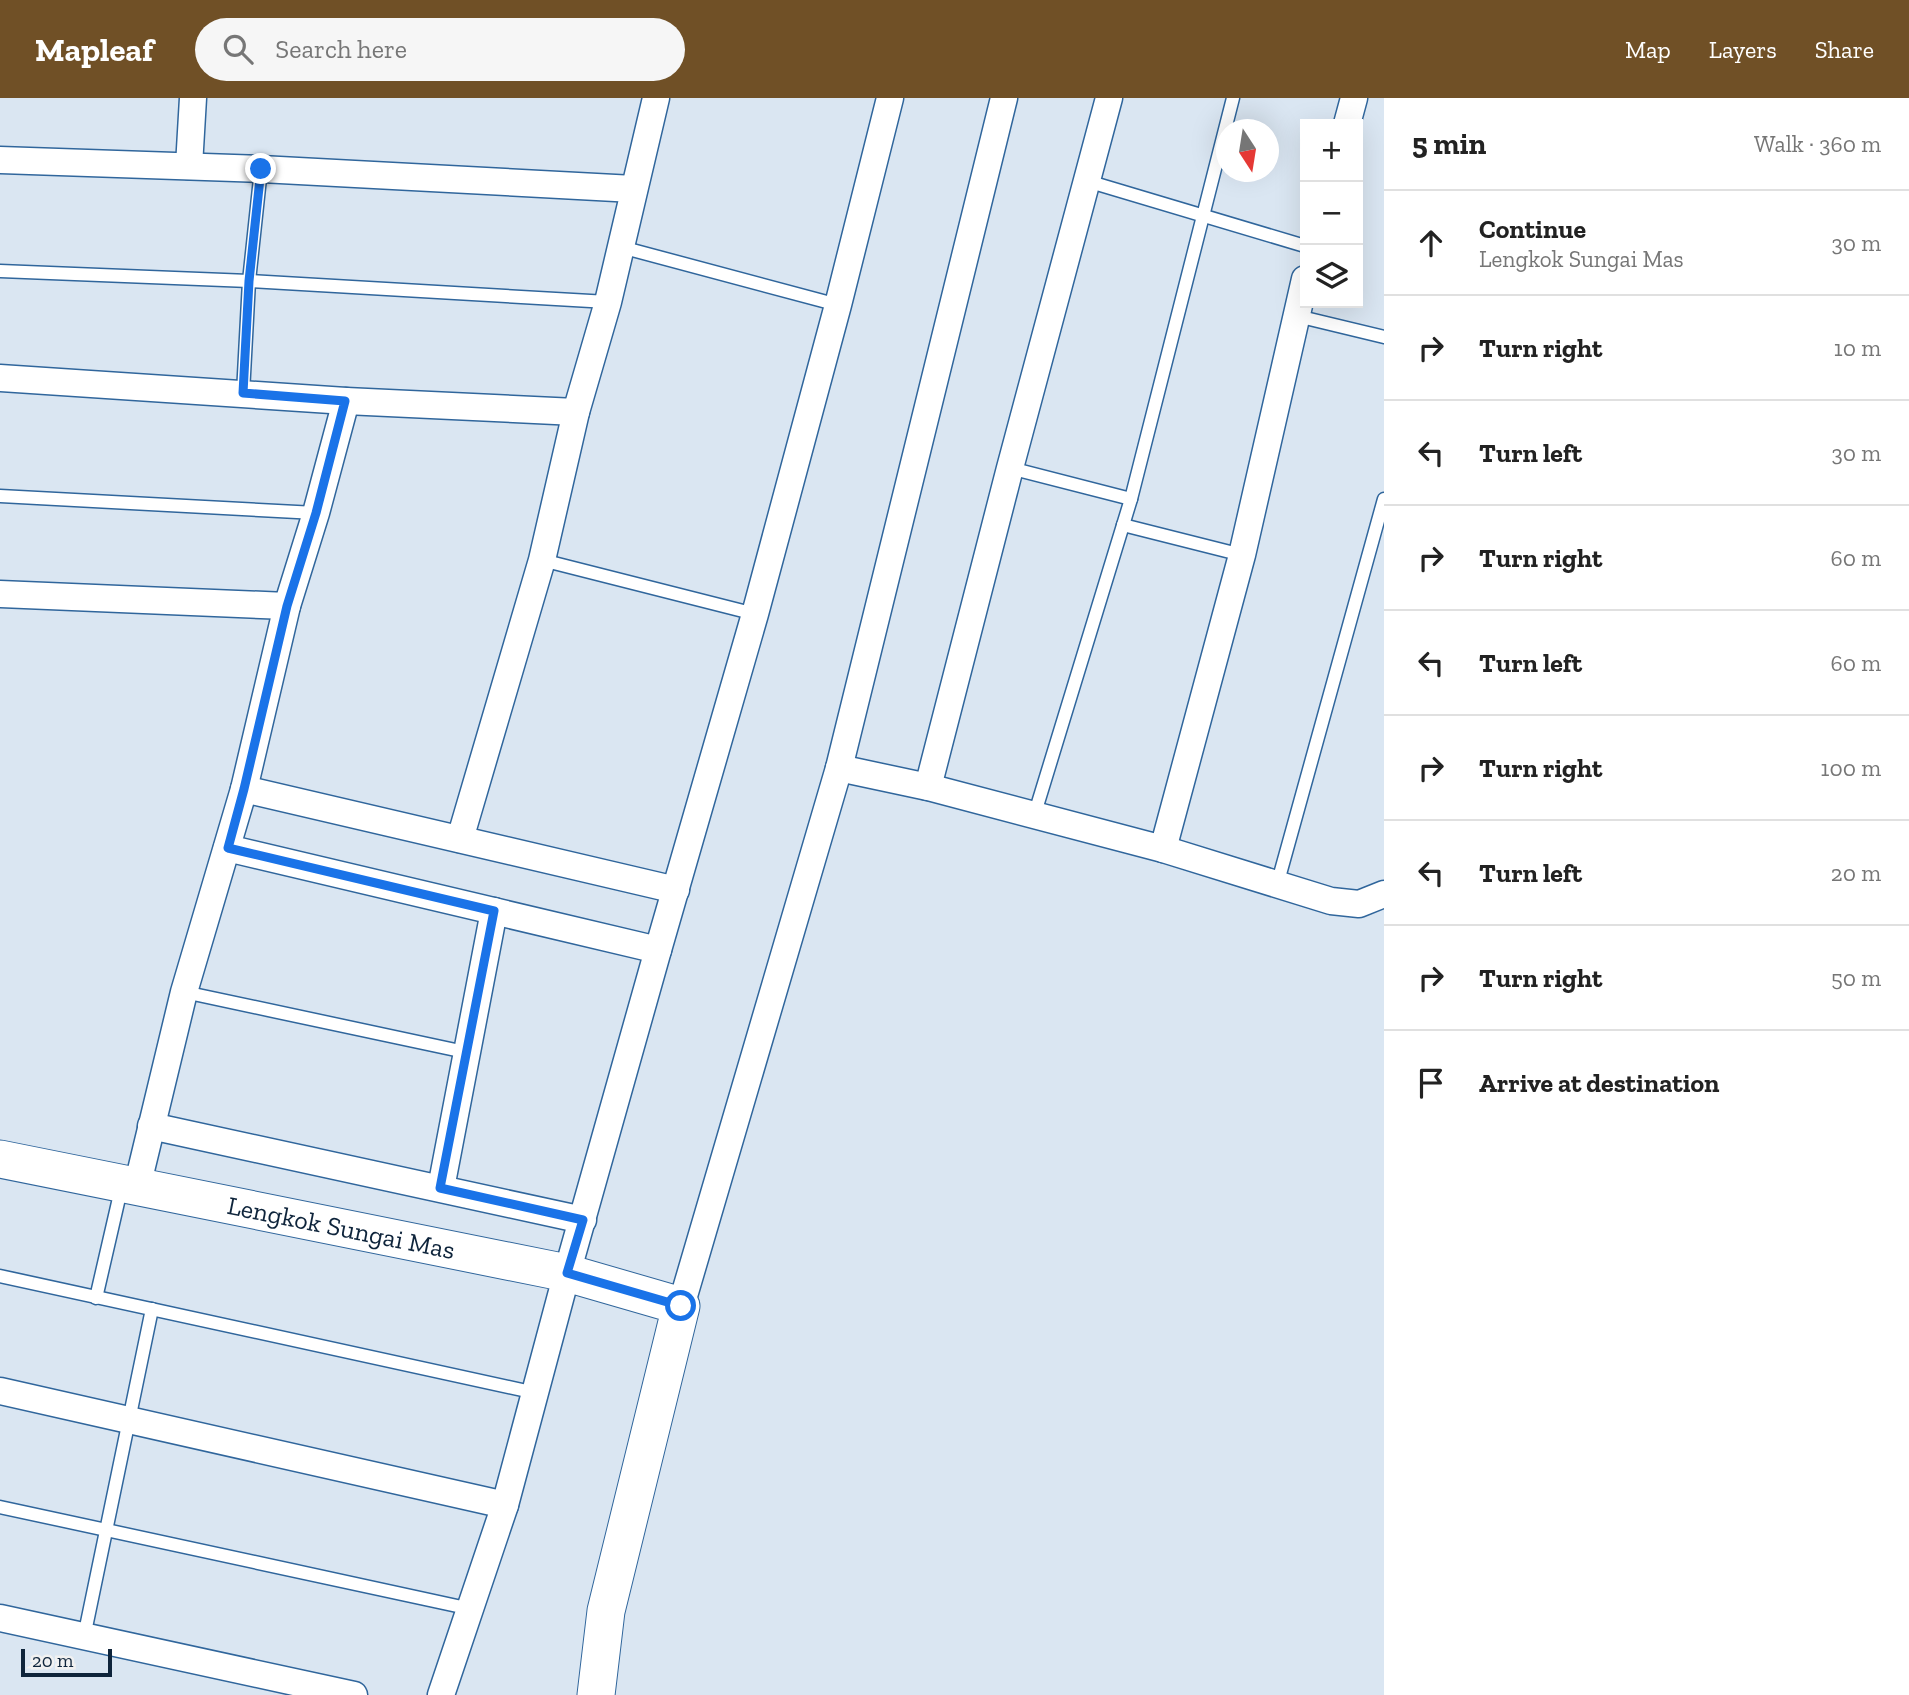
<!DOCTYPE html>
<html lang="en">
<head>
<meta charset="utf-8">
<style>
	body { margin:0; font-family:"Zilla Slab",serif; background:#f6f6f6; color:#222 }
	.controls { position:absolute; right:21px; top:21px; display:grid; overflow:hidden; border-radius:0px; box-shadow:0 7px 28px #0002 }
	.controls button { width:63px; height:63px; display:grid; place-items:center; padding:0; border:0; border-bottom:2px solid #e0e0e0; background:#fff; color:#222; font:35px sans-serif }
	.compass { position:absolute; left:1216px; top:21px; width:63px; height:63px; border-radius:50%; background:#fff; box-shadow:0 7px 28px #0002; rotate:168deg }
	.scale { position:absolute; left:21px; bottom:18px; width:91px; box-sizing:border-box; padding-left:7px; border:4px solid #0e243b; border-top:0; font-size:19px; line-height:24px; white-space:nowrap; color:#0e243b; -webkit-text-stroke:5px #f1f1f1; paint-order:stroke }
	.stop { position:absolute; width:21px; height:21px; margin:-16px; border:5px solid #1a73e8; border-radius:50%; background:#fff }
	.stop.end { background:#1a73e8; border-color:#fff; box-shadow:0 2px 7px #0008 }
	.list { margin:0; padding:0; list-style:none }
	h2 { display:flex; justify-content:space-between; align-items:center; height:91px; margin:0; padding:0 28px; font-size:30px }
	h2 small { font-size:23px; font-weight:400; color:#767676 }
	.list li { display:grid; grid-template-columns:46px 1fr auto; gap:21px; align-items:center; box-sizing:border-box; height:105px; padding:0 28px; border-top:2px solid #e0e0e0 }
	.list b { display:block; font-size:26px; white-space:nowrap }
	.list p { margin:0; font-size:23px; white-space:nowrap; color:#767676 }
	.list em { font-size:23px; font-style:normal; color:#767676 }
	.icon { flex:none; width:38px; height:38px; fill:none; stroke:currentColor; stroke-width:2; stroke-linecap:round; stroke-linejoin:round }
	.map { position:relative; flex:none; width:1384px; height:1597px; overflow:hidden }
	header { display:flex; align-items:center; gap:42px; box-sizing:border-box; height:98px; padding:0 35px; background:#705026; color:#fff }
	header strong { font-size:33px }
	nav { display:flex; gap:38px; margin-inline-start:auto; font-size:24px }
	.search { width:490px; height:63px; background:#f6f6f6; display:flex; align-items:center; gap:18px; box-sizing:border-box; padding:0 24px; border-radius:38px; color:#767676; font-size:26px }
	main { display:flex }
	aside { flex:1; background:#fff }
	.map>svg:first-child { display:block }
</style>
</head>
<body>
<header>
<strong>Mapleaf</strong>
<div class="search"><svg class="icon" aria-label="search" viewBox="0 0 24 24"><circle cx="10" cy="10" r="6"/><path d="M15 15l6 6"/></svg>Search here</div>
<nav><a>Map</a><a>Layers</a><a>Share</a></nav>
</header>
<main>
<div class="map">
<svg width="1384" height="1597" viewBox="0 0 1384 1597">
	<rect width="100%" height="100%" fill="#dae6f2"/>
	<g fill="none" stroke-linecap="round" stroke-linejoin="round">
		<!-- lane casing -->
		<g stroke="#30669c" stroke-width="15">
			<g id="lane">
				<path d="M1087 83 1305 148"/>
				<path d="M621 149 838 207"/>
				<path d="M0 173 249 183 608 204"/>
				<path d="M1297 218 1384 239"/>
				<path d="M243 295 249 183 261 71"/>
				<path d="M1010 370 1131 401"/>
				<path d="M0 398 316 415"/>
				<path d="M1123 427 1242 457"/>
				<path d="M542 462 755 516"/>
				<path d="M1034 718 1131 401 1233 0"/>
				<path d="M1277 787 1384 401"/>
				<path d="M184 894 465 954"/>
				<path d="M0 1178 536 1295"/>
				<path d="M96 1200 122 1087"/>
				<path d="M0 1409 471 1511"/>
				<path d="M84 1539 152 1211"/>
			</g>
		</g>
		<!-- street casing -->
		<g stroke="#30669c" stroke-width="29">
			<g id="street">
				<path d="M1347 26 1354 0"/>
				<path d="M0 62 261 71 634 91"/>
				<path d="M189 68 193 0"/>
				<path d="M0 280 346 303 576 314"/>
				<path d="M0 496 287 508"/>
				<path d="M839 670 928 689 1163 751 1242 457 1305 181"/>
				<path d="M928 689 1010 370 1109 0"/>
				<path d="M244 691 676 792"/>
				<path d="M460 741 542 462 576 314 608 204 656 0"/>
				<path d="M227 750 658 852"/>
				<path d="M1163 751 1331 803 1359 806 1384 796"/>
				<path d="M151 1028 583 1122"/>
				<path d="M137 1089 184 894 244 691 287 508 316 415 346 303"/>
				<path d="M441 1090 494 813"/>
				<path d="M681 1208 839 670 1004 0"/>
				<path d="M0 1293 505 1407"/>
				<path d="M0 1520 354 1597"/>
				<path d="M441 1597 505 1407 567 1175 658 852 755 516 838 207 890 0"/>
			</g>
		</g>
		<!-- secondary casing -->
		<g stroke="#30669c" stroke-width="39">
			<g id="secondary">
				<path id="s1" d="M0 1061 567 1175 681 1208 606 1513 596 1597"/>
			</g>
		</g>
		<!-- lane -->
		<use href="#lane" stroke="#fff" stroke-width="12"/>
		<!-- street -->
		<use href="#street" stroke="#fff" stroke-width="26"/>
		<!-- secondary -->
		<use href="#secondary" stroke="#fff" stroke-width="37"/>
	</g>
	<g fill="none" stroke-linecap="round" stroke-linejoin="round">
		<!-- route -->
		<path stroke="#1a73e8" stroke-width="9" d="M261 71 249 183 243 295 345 303 316 415 287 508 244 691 228 750 494 813 440 1090 583 1122 567 1175 681 1208"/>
	</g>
	<g text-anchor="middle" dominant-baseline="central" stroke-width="5" stroke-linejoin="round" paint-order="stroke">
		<!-- street labels -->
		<g font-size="26" fill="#0e243b" stroke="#f1f1f1">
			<text stroke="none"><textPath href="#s1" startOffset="348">Lengkok Sungai Mas</textPath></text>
		</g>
	</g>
</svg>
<div class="controls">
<button>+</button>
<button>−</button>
<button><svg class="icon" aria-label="layers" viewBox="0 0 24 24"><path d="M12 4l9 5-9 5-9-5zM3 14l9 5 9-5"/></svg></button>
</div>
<svg class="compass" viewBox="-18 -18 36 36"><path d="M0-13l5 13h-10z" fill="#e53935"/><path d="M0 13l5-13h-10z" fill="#767676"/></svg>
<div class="scale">20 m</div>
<div class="stop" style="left:681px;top:1208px"></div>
<div class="stop end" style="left:261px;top:71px"></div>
</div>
<aside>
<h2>5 min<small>Walk · 360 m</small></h2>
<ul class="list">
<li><svg class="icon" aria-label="ahead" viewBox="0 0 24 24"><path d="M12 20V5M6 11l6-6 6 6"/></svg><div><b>Continue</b><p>Lengkok Sungai Mas</p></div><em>30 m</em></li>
<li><svg class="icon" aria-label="right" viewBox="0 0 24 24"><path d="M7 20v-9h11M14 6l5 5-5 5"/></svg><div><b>Turn right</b></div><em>10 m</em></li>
<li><svg class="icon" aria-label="left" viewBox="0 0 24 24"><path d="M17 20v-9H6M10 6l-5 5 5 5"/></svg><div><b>Turn left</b></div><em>30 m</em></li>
<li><svg class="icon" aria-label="right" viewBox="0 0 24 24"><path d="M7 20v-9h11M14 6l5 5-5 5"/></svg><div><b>Turn right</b></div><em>60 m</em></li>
<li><svg class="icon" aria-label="left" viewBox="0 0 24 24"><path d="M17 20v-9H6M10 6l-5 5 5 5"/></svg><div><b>Turn left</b></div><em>60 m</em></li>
<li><svg class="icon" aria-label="right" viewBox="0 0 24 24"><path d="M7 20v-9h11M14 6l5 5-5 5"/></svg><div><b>Turn right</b></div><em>100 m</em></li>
<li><svg class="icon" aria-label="left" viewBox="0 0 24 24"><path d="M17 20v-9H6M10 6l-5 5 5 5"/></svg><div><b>Turn left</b></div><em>20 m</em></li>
<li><svg class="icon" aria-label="right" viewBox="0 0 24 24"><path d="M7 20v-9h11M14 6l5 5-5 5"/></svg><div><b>Turn right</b></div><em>50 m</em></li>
<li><svg class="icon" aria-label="arrive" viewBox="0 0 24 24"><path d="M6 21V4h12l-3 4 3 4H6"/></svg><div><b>Arrive at destination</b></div></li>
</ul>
</aside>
</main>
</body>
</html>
